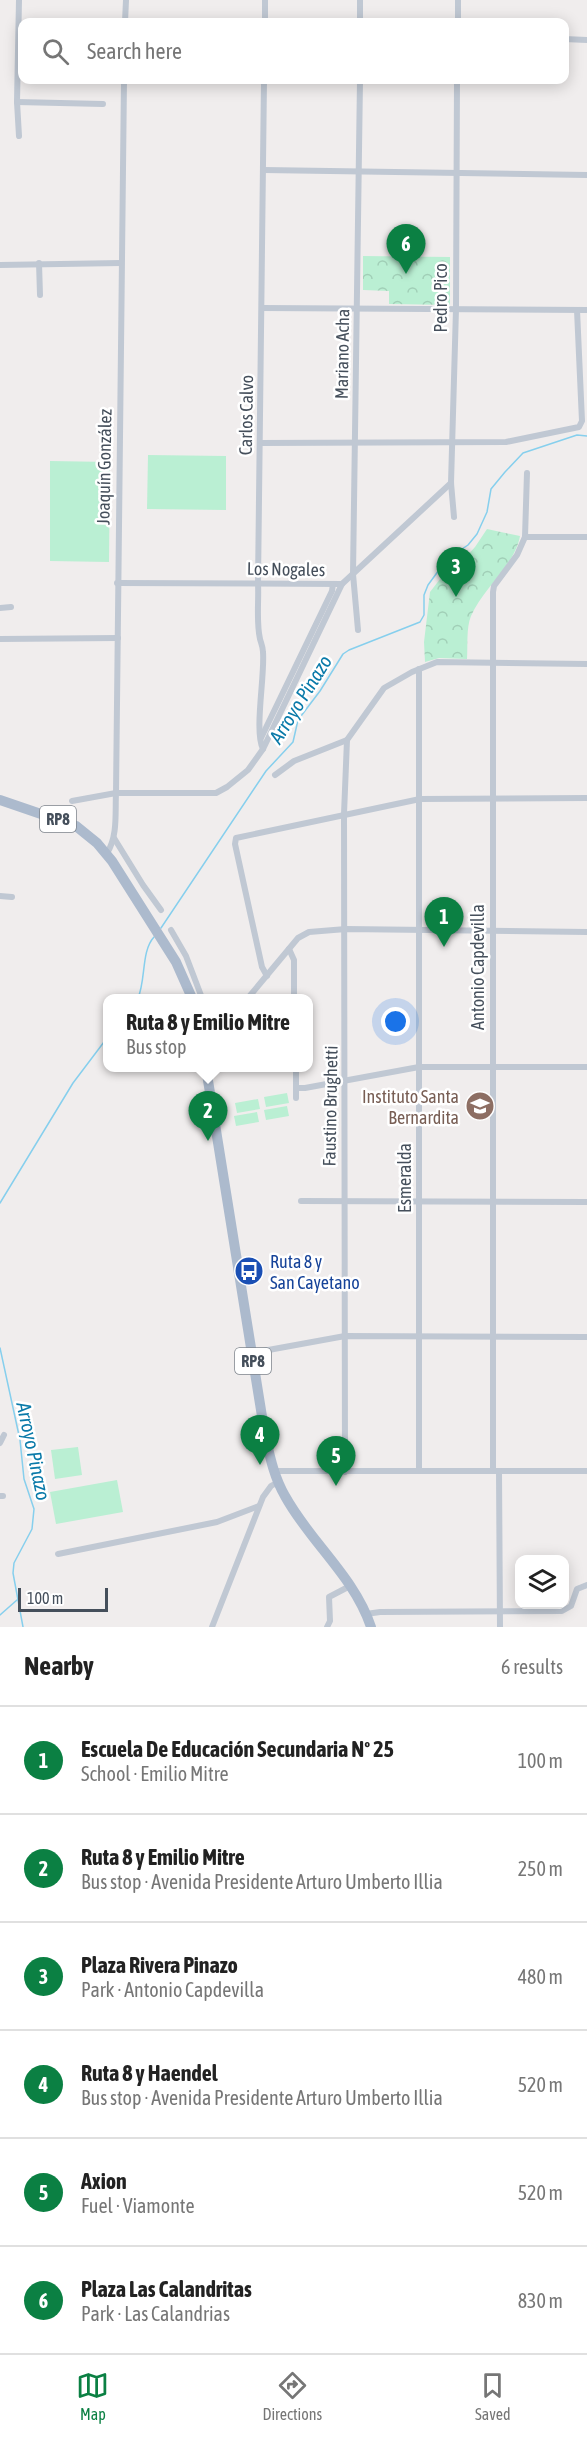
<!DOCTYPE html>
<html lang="en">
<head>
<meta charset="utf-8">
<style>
	body { margin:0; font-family:"Asap Condensed",sans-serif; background:#f6f6f6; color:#222 }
	.controls { position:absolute; right:18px; bottom:18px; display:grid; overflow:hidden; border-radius:12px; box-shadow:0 3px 15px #0003 }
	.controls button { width:54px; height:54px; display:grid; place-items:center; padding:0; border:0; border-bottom:2px solid #e0e0e0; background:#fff; color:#222; font:30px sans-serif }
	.scale { position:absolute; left:18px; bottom:15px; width:90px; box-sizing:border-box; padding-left:6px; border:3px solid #454f5b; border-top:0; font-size:16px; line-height:21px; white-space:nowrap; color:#454f5b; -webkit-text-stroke:4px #fff; paint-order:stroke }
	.you { position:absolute; left:396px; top:1022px; width:21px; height:21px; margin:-15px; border:4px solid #fff; border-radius:50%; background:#1a73e8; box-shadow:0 0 0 9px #1a73e833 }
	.badge { display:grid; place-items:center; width:39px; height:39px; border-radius:50%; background:#0b8043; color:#fff; font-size:20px; font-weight:700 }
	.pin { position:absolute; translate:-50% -50px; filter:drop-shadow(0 2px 3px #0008) }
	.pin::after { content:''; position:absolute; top:32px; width:21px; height:18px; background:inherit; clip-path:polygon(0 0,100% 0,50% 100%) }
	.popup { position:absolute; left:103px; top:994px; width:210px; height:78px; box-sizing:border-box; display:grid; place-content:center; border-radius:12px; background:#fff; filter:drop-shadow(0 2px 4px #0005); font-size:20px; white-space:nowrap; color:#767676 }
	.popup b { font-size:22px; color:#222 }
	.popup::after { content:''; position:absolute; left:50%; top:100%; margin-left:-12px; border:12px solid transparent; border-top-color:#fff }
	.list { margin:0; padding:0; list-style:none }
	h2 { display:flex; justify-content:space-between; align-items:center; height:78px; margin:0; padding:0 24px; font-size:26px }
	h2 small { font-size:20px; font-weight:400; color:#767676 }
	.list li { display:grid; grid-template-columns:39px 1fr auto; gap:18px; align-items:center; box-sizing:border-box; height:108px; padding:0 24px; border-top:2px solid #e0e0e0 }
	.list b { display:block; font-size:22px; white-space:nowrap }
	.list p { margin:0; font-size:20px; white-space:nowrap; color:#767676 }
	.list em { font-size:20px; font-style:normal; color:#767676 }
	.icon { flex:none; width:33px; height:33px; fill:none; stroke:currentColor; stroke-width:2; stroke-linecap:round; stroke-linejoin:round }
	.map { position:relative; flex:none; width:587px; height:1627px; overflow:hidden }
	.search { position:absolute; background:#fff; box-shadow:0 3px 15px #0003; left:18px; right:18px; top:18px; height:66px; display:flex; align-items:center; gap:15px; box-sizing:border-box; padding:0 21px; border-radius:12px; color:#767676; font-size:22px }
	.sheet { height:726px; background:#fff }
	nav { display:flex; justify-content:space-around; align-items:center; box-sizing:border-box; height:84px; border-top:2px solid #e0e0e0; background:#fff; font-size:16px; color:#767676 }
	nav a { display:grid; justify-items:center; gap:3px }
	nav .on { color:#0b8043 }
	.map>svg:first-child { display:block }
</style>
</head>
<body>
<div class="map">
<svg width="587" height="1627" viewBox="0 0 587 1627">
	<defs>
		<pattern id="forest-crowns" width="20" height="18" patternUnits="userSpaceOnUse" patternTransform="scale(1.5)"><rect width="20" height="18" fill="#baefd3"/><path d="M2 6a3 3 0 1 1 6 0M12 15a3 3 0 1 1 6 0" fill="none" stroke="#a1cfb7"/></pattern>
	</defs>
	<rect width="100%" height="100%" fill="#f0eded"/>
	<!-- forest -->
	<g fill="url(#forest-crowns)">
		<path d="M363 256 450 257V305L389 304V291L363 290Z"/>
		<path d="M487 529 520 536C515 565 483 588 471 616 466 628 468 646 467 659L439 658 425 662 424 642 430 592 447 570 464 559 475 547Z"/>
	</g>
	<!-- garden -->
	<g fill="#baefd3">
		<path d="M148 455 226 456V510L147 509Z"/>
		<path d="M50 461 110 462 109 562 50 561Z"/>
		<path d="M287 1093 289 1103 266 1107 264 1097Z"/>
		<path d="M258 1099 260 1109 237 1113 235 1103Z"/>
		<path d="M287 1106 289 1116 266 1120 264 1110Z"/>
		<path d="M257 1112 259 1122 236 1126 234 1116Z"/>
		<path d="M78 1447 82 1475 55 1479 51 1450Z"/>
		<path d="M117 1480 123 1512 56 1524 50 1492Z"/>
	</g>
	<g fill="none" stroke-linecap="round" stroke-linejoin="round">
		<!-- stream -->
		<g stroke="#86cfed" stroke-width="1.5">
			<path d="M161 928 266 771 293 742 298 720 320 691 343 654 349 650 420 622 424 615V595L428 585 447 559 468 545 477 534 487 512 491 489 505 472 523 453 577 435 587 436"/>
			<path d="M138 998C146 980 141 951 154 937"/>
			<path d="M0 1203 73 1083 107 1038"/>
			<path d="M0 1348 20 1440 24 1479 34 1509 32 1529 14 1563 13 1573 23 1627"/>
			<path d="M0 1615 17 1600"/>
		</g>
		<!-- minor -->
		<g stroke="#c0c8d3" stroke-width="6">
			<path d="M19 0 17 102 19 136"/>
			<path d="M125 22 126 0"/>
			<path d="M265 22V0"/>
			<path d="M360 22V0"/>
			<path d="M458 22V0"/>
			<path d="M564 39 587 40"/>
			<path d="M17 102 103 104"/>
			<path d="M264 170 587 175"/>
			<path d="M39 263 40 295"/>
			<path d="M0 265 121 263"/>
			<path d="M262 308 587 310"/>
			<path d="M261 443 506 442 579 427 582 421 577 310"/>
			<path d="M454 517 451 483 456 309 457 80"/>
			<path d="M525 537H587"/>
			<path d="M117 583 342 584 451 483"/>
			<path d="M0 608 11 607"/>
			<path d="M358 630 353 574 360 80"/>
			<path d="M0 639 118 638"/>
			<path d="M261 738 332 591 333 584"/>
			<path d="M263 749C254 731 265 676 263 652 263 647 261 643 260 639 256 622 259 601 258 583L264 80"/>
			<path d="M275 775 294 761 347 740 384 688 412 672 437 662 587 664"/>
			<path d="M72 801 116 793H216L227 787 248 770 263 749 342 584"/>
			<path d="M114 838 143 885 161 910"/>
			<path d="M107 853C118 836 115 813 116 793L124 80"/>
			<path d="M0 896 12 897"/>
			<path d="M171 930 186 956 202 998"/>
			<path d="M289 949 294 960V998"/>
			<path d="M267 976 262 967 235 844 236 838 420 799 587 798"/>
			<path d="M248 998 298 938 309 932 346 929 587 932"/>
			<path d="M296 1068V1098"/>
			<path d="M296 1088H305L419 1067H587"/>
			<path d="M301 1201 587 1202"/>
			<path d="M252 1353 345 1336 587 1337"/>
			<path d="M0 1443 4 1435"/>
			<path d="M419 1470V669"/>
			<path d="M273 1471H587"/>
			<path d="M493 1471V592L494 586 517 555 525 537 527 473"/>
			<path d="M499 1471 500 1627"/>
			<path d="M345 1472 344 814 347 740"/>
			<path d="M0 1496H3"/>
			<path d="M58 1554 217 1522 259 1506"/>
			<path d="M366 1614 380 1612 562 1611 571 1606 577 1589 587 1585"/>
			<path d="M212 1627 263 1497 271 1486 278 1482"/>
			<path d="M327 1627 330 1621 329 1597 350 1586"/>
		</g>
		<!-- primary -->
		<g stroke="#acbacd" stroke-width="10">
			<path d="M0 800 76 826 97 843 112 861 176 962 192 998"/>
			<path d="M206 1068 265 1435C270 1457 274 1477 285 1496 310 1542 354 1576 371 1627"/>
		</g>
	</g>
	<!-- icons -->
	<defs>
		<g id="school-disc" transform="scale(1.5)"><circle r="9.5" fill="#8d6e63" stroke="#fff"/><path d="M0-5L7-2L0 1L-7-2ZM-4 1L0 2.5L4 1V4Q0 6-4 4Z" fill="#fff"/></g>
		<g id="bus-disc" transform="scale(1.5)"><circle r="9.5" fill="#1a4fb4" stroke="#fff"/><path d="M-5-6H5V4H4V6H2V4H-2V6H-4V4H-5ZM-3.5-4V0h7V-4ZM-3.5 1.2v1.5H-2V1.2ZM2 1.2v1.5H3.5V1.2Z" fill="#fff"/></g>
	</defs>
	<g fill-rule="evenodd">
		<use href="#school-disc" x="480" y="1106"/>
		<use href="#bus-disc" x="249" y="1271"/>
	</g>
	<g text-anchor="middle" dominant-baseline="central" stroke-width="5" stroke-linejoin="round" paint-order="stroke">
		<!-- shield labels -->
		<g fill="#fff" stroke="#7d848c" stroke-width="1.5">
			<rect x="40" y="806" width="36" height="26" rx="4.5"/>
			<rect x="235" y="1348" width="36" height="26" rx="4.5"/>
		</g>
		<g font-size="16" font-weight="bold" fill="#454f5b">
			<text x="58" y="819">RP8</text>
			<text x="253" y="1361">RP8</text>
		</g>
		<!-- street labels -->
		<g font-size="18" fill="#454f5b" stroke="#fff">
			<text transform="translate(440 298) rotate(-90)">Pedro Pico</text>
			<text transform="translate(342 354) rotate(-89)">Mariano Acha</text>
			<text transform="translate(246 415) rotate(-89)">Carlos Calvo</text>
			<text transform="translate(104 467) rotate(-89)">Joaquín González</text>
			<text transform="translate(286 569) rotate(1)">Los Nogales</text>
			<text transform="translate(477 967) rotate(-90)">Antonio Capdevilla</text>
			<text transform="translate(330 1106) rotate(-89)">Faustino Brughetti</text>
			<text transform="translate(404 1178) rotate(-90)">Esmeralda</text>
		</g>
		<!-- education labels -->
		<g font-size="18" fill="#785e54" stroke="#fff" text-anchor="end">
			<text x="459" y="1096">Instituto Santa<tspan x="459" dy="21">Bernardita</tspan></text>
		</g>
		<!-- transit labels -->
		<g font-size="18" fill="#164399" stroke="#fff" text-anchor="start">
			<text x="270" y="1261">Ruta 8 y<tspan x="270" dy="21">San Cayetano</tspan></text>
		</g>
		<!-- water labels -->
		<g font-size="20" font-style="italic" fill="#0a7aa9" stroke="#fff">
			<text transform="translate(300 699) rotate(-58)">Arroyo Pinazo</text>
			<text transform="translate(34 1451) rotate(78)">Arroyo Pinazo</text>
		</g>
	</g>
</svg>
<div class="controls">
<button><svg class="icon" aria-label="layers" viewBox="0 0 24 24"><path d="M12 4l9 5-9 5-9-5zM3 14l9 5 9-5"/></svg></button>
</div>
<div class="scale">100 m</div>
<div class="you"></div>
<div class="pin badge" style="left:444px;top:947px">1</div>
<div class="pin badge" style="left:208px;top:1141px">2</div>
<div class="popup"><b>Ruta 8 y Emilio Mitre</b>Bus stop</div>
<div class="pin badge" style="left:456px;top:597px">3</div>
<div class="pin badge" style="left:260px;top:1465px">4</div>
<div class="pin badge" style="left:336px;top:1486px">5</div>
<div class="pin badge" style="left:406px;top:274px">6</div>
<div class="search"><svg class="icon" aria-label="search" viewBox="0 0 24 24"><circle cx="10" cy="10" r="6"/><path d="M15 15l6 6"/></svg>Search here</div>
</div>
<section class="sheet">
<h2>Nearby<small>6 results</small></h2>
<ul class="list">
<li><span class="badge">1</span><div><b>Escuela De Educación Secundaria Nº 25</b><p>School · Emilio Mitre</p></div><em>100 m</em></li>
<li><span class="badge">2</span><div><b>Ruta 8 y Emilio Mitre</b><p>Bus stop · Avenida Presidente Arturo Umberto Illia</p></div><em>250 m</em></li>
<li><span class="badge">3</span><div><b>Plaza Rivera Pinazo</b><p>Park · Antonio Capdevilla</p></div><em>480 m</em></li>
<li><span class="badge">4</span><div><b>Ruta 8 y Haendel</b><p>Bus stop · Avenida Presidente Arturo Umberto Illia</p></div><em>520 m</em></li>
<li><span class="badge">5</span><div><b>Axion</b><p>Fuel · Viamonte</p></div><em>520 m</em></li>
<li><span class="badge">6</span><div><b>Plaza Las Calandritas</b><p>Park · Las Calandrias</p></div><em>830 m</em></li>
</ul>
</section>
<nav>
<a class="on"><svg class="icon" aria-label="map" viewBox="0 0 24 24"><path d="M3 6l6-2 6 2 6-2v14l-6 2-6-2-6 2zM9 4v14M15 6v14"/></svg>Map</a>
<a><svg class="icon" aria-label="directions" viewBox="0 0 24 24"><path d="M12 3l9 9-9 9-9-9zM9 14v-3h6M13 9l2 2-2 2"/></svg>Directions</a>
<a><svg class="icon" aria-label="saved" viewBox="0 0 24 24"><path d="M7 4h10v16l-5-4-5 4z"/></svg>Saved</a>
</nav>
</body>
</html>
